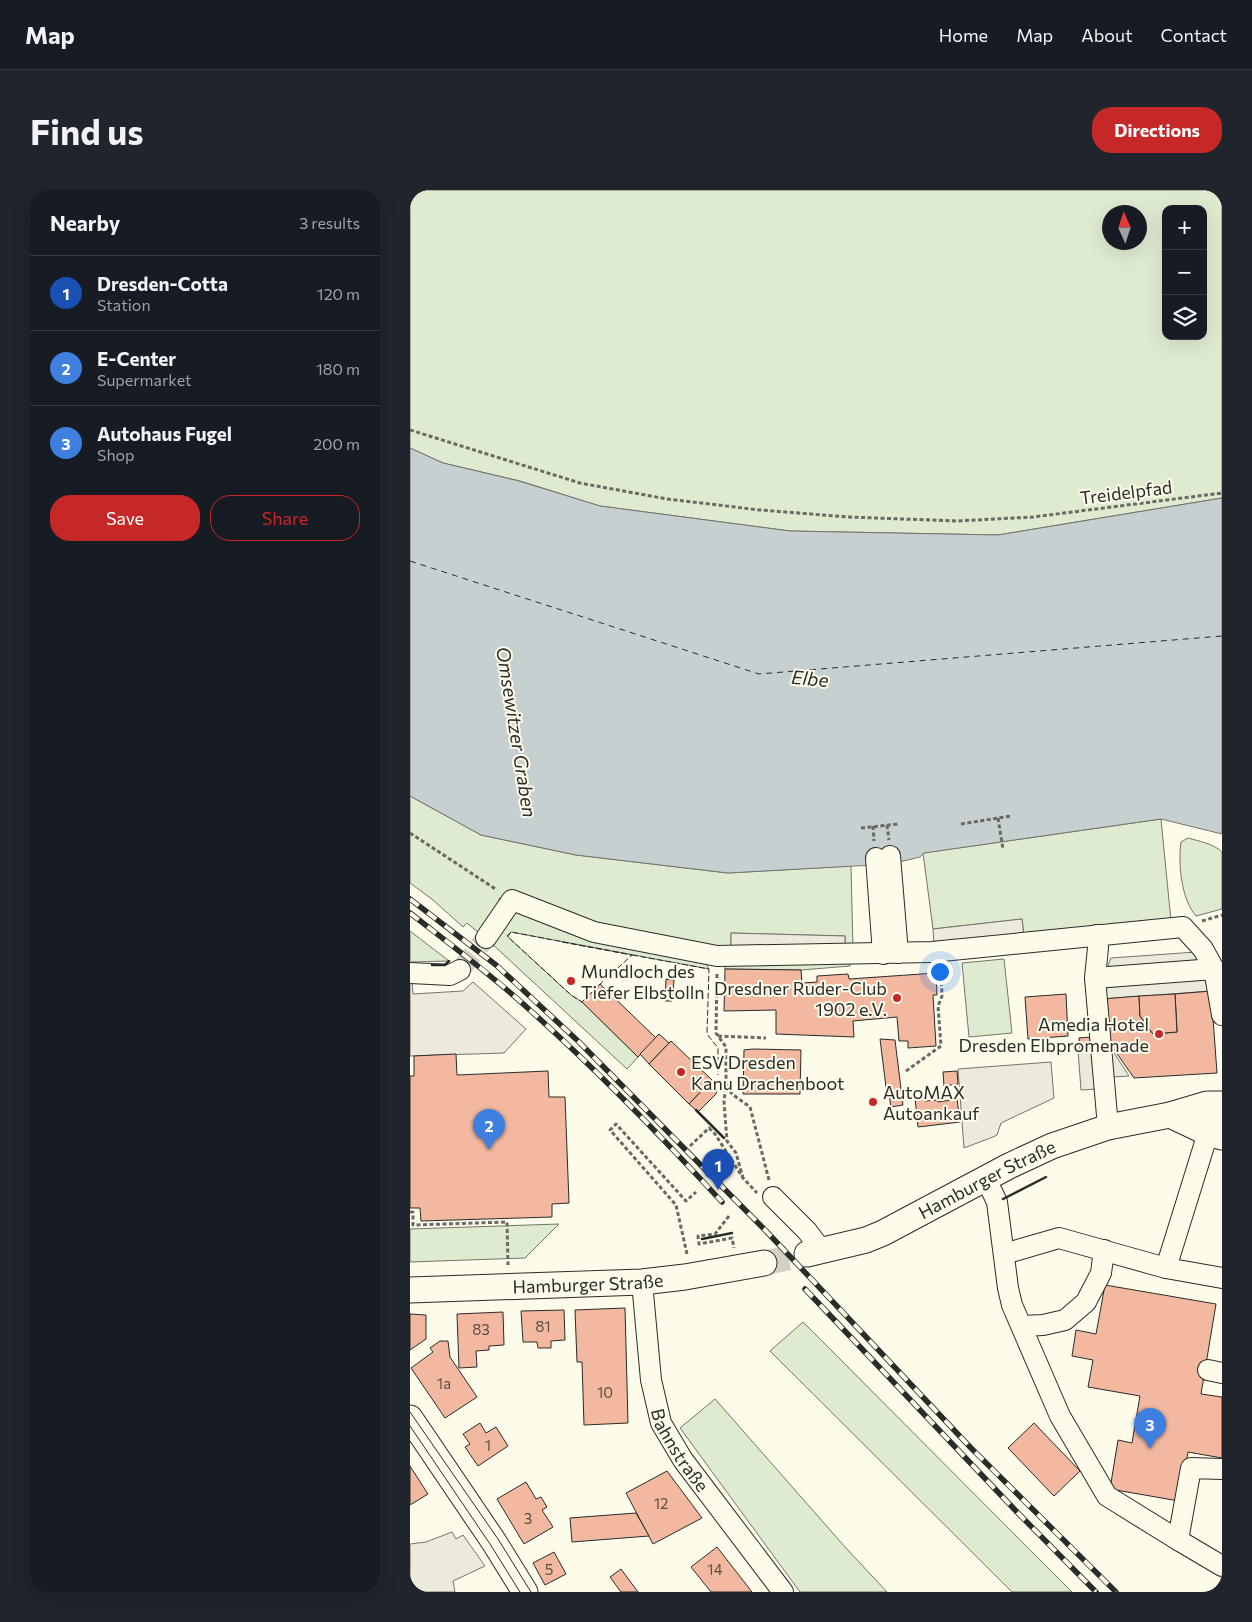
<!DOCTYPE html>
<html lang="en">
<head>
<meta charset="utf-8">
<style>
	body { margin:0; font-family:Commissioner,sans-serif; background:#20242c; color:#f1f3f6 }
	.controls { position:absolute; right:15px; top:15px; display:grid; overflow:hidden; border-radius:10px; box-shadow:0 5px 20px #0002 }
	.controls button { width:45px; height:45px; display:grid; place-items:center; padding:0; border:0; border-bottom:1px solid #363941; background:#171b24; color:#f1f3f6; font:25px sans-serif }
	.compass { position:absolute; left:692px; top:15px; width:45px; height:45px; border-radius:50%; background:#171b24; box-shadow:0 5px 20px #0002; rotate:357deg }
	.you { position:absolute; left:529px; top:781px; width:18px; height:18px; margin:-12px; border:4px solid #fff; border-radius:50%; background:#1a73e8; box-shadow:0 0 0 8px #1a73e833 }
	.badge { display:grid; place-items:center; width:32px; height:32px; border-radius:50%; background:#c62828; color:#fff; font-size:16px; font-weight:700 }
	.pin { position:absolute; translate:-50% -41px; filter:drop-shadow(0 1px 2px #0008) }
	.pin::after { content:''; position:absolute; top:26px; width:18px; height:15px; background:inherit; clip-path:polygon(0 0,100% 0,50% 100%) }
	.list { margin:0; padding:0; list-style:none }
	h2 { display:flex; justify-content:space-between; align-items:center; height:65px; margin:0; padding:0 20px; font-size:21px }
	h2 small { font-size:16px; font-weight:400; color:#9ea1a6 }
	.list li { display:grid; grid-template-columns:32px 1fr auto; gap:15px; align-items:center; box-sizing:border-box; height:75px; padding:0 20px; border-top:1px solid #363941 }
	.list b { display:block; font-size:19px; white-space:nowrap }
	.list p { margin:0; font-size:16px; white-space:nowrap; color:#9ea1a6 }
	.list em { font-size:16px; font-style:normal; color:#9ea1a6 }
	.actions { display:flex; gap:10px; padding:15px 20px }
	.actions a { flex:1; padding:11px 0; border:1px solid #c62828; border-radius:20px; text-align:center; font-size:18px; color:#c62828 }
	.actions .main { background:#c62828; color:#fff }
	.icon { flex:none; width:28px; height:28px; fill:none; stroke:currentColor; stroke-width:2; stroke-linecap:round; stroke-linejoin:round }
	.map { position:relative; flex:none; width:812px; height:1402px; overflow:hidden; border-radius:20px }
	header { display:flex; align-items:center; gap:30px; box-sizing:border-box; height:70px; padding:0 25px; background:#171b24; border-bottom:1px solid #363941 }
	header strong { font-size:24px }
	nav { display:flex; gap:28px; margin-inline-start:auto; font-size:18px }
	.intro { display:flex; align-items:center; justify-content:space-between; box-sizing:border-box; height:120px; padding:0 30px }
	h1 { margin:0; font-size:35px }
	.button { padding:12px 22px; border-radius:20px; background:#c62828; color:#fff; font-size:18px; font-weight:700 }
	main { display:flex; gap:30px; padding:0 30px }
	aside { flex:1; background:#171b24; border-radius:20px; box-shadow:0 5px 20px #0002 }
	.map>svg:first-child { display:block }
</style>
</head>
<body>
<header>
<strong>Map</strong>
<nav><a>Home</a><a>Map</a><a>About</a><a>Contact</a></nav>
</header>
<div class="intro"><h1>Find us</h1><a class="button">Directions</a></div>
<main>
<aside>
<h2>Nearby<small>3 results</small></h2>
<ul class="list">
<li><span class="badge" style="background:#1a4fb4">1</span><div><b>Dresden-Cotta</b><p>Station</p></div><em>120 m</em></li>
<li><span class="badge" style="background:#3f7fe0">2</span><div><b>E-Center</b><p>Supermarket</p></div><em>180 m</em></li>
<li><span class="badge" style="background:#3f7fe0">3</span><div><b>Autohaus Fugel</b><p>Shop</p></div><em>200 m</em></li>
</ul>
<div class="actions"><a class="main">Save</a><a>Share</a></div>
</aside>
<div class="map">
<svg width="812" height="1402" viewBox="0 0 812 1402">
	<rect width="100%" height="100%" fill="#fdfbea"/>
	<!-- green -->
	<g fill="#deebd1" stroke="#74746e" fill-rule="evenodd">
		<path d="M0 0H812V308L588 345 380 341 190 316 110 291 33 273 0 258ZM756 19H793V146H756ZM700 22H730V52H700Z"/>
		<path d="M0 606 71 645 166 665 318 683 441 676 443 758 435 759V746L321 743V762L294 770 299 779 101 742 98 747 161 805 172 812 228 867 217 879 80 752 106 717 89 708 91 717 70 744 57 733 53 737 23 710 0 693Z"/>
		<path d="M751 629 761 731 614 747 612 729 523 739 513 663Z"/>
		<path d="M778 648C789 651 804 654 812 662V719L786 726C771 709 768 673 771 652Z"/>
		<path d="M0 741 39 771 0 772Z"/>
		<path d="M441 768 440 776 391 780 315 779V775Z"/>
		<path d="M594 769 602 843 559 847 552 773Z"/>
		<path d="M149 1034 115 1068 0 1072V1039Z"/>
		<path d="M393 1132 662 1402H602L360 1161Z"/>
		<path d="M305 1209 435 1357 477 1402H390L270 1238Z"/>
	</g>
	<!-- parking -->
	<g fill="#eceadb" stroke="#74746e">
		<path d="M612 729 614 747 524 755 523 739Z"/>
		<path d="M321 743 435 746V759L321 762Z"/>
		<path d="M786 762 801 801 692 809 691 793 701 768Z"/>
		<path d="M0 792H2L3 804 53 801 63 792 116 839 94 863 0 866Z"/>
		<path d="M697 852 719 886 702 887 703 898 671 900 668 860 691 859Z"/>
		<path d="M641 872 644 908 591 933 587 945 583 947 554 958 548 879Z"/>
		<path d="M42 1342 46 1349 53 1345 75 1376 43 1391 45 1402H0V1354L16 1352Z"/>
	</g>
	<!-- water -->
	<path fill="#c7d0d0" stroke="#74746e" d="M0 258 33 273 109 291 190 316 380 341 588 345 812 308V644L751 629 514 663 510 667 481 674 318 683 166 665 71 645 0 606Z"/>
	<g fill="none" stroke-linecap="round" stroke-linejoin="round">
		<!-- ferry -->
		<path stroke="#2b2b2b" stroke-width="1" stroke-dasharray="6 5" stroke-linecap="butt" d="M0 371 349 484 812 446"/>
	</g>
	<!-- building -->
	<g fill="#f2b8a0" stroke="#2b2b2b">
		<path d="M315 779 391 780 392 793 407 792V786L438 784 439 789 526 783 527 805H523L526 856 498 858V851H489L487 827 443 831 444 847 366 844V820L314 821Z"/>
		<path d="M256 789 264 790 262 811H255Z"/>
		<path d="M190 794 246 848 228 867 172 812Z"/>
		<path d="M801 801 807 883 724 888 694 845 692 809 729 806 730 826 743 844 767 842 765 804Z"/>
		<path d="M656 804 658 846 618 849 615 807Z"/>
		<path d="M765 804 767 842 743 844 730 826 729 806Z"/>
		<path d="M249 844 259 853 239 874 230 864Z"/>
		<path d="M680 847 681 859 670 860 669 848Z"/>
		<path d="M470 849 485 850 493 915 481 917 479 905H477Z"/>
		<path d="M261 851 302 890 279 914 239 874Z"/>
		<path d="M343 859 391 860 390 904H333L334 860Z"/>
		<path d="M46 864 47 885 138 881 139 907H155L159 1013 142 1014V1027L11 1031 10 1018H0V886H4V866Z"/>
		<path d="M547 881 548 894 534 896 533 882Z"/>
		<path d="M299 893 307 900 306 904 288 922 279 914Z"/>
		<path d="M514 907 515 911 527 910 528 912 547 909 550 932 508 937 505 908Z"/>
		<path d="M695 1095 806 1114 791 1204 812 1207V1268L778 1262 769 1311 700 1299 708 1250 722 1253 730 1206 678 1197 683 1170 662 1166 666 1140 686 1144Z"/>
		<path d="M215 1118 218 1233 174 1235 172 1172H167L165 1120Z"/>
		<path d="M154 1120 155 1150 141 1151V1158H128L127 1152H113L111 1121Z"/>
		<path d="M93 1122 94 1155 79 1156V1160L66 1161 67 1177 49 1178 47 1124Z"/>
		<path d="M0 1124 16 1125V1149L0 1160Z"/>
		<path d="M30 1151H38L40 1167 67 1207 35 1228 1 1178 23 1162 20 1158Z"/>
		<path d="M70 1233 76 1243 86 1237 98 1256 68 1276 55 1257 60 1254 53 1244Z"/>
		<path d="M624 1233 670 1281 644 1306 598 1258Z"/>
		<path d="M0 1276 18 1304 0 1315Z"/>
		<path d="M257 1281 292 1328 243 1354 216 1303Z"/>
		<path d="M116 1292 126 1309 131 1307 137 1317 132 1320 143 1337 114 1354 87 1309Z"/>
		<path d="M226 1323 239 1346 162 1352 160 1328Z"/>
		<path d="M307 1357 342 1402H301L281 1377Z"/>
		<path d="M144 1362 156 1384 135 1395 123 1373Z"/>
		<path d="M211 1379 228 1402H211L200 1387Z"/>
	</g>
	<g fill="none" stroke-linecap="round" stroke-linejoin="round">
		<!-- minor-tunnel -->
		<path stroke="#d3d1c4" stroke-width="20" stroke-dasharray="20 10" stroke-linecap="butt" d="M50 780 76 748"/>
		<!-- major-tunnel -->
		<path stroke="#d3d1c4" stroke-width="25" stroke-dasharray="25 12" stroke-linecap="butt" d="M354 1073 397 1064"/>
		<!-- minor casing -->
		<g stroke="#2b2b2b" stroke-width="22">
			<g id="minor">
				<path d="M480 666 488 763"/>
				<path d="M466 668 473 764"/>
				<path d="M76 748 102 710 184 742 307 766 522 762 773 737 793 759 804 779 812 825"/>
				<path d="M0 783 40 785 50 780"/>
				<path d="M685 788 688 758 687 745"/>
				<path d="M772 926 812 927"/>
				<path d="M698 937 685 788 804 779"/>
				<path d="M576 989 587 1012 598 1098 602 1115 650 1226 697 1306 768 1350 781 1278 812 1279"/>
				<path d="M363 1007 397 1041 412 1061"/>
				<path d="M594 1064 649 1048 756 1078 798 943"/>
				<path d="M756 1078 812 1088"/>
				<path id="s1" d="M232 1092 241 1190 251 1233 273 1270 373 1402"/>
				<path d="M612 1136 633 1135 655 1130 676 1112 691 1083 694 1060"/>
				<path d="M798 1180 812 1183"/>
				<path d="M768 1350 812 1376"/>
			</g>
		</g>
		<!-- major casing -->
		<g stroke="#2b2b2b" stroke-width="27">
			<g id="major">
				<path d="M760 925 798 943 812 947"/>
				<path id="s2" d="M397 1064 456 1050 473 1043 599 976 642 956 698 937 760 925 797 914H812"/>
				<path id="s3" d="M0 1100 232 1092 275 1087 354 1073"/>
				<path d="M0 1228 84 1352 115 1402"/>
			</g>
		</g>
		<!-- path -->
		<g stroke="#6a6964" stroke-width="3" stroke-dasharray="4 2.5" stroke-linecap="butt">
			<path d="M0 240 170 293 257 309 350 320 439 327 547 331 623 327 812 303"/>
			<path d="M588 628 593 659"/>
			<path d="M551 634 601 626"/>
			<path d="M477 635 479 650"/>
			<path d="M463 636 464 651"/>
			<path d="M451 638 489 634"/>
			<path d="M0 643 87 700"/>
			<path d="M792 731 812 725"/>
			<path d="M307 784 306 843 316 857V894L314 912 317 951 326 963 333 988"/>
			<path d="M308 846 356 848"/>
			<path d="M496 881 531 856 528 816 532 806 531 779"/>
			<path d="M317 895 322 904 340 917 359 990"/>
			<path d="M280 956 299 938 305 944 333 988 347 1003"/>
			<path d="M0 1022H3V1035L97 1032 98 1075"/>
			<path d="M319 1026 305 1044 288 1046 289 1054 322 1048 324 1058"/>
			<path d="M277 1064 266 1015 200 940 206 934 276 1011 286 1002"/>
		</g>
		<!-- minor -->
		<use href="#minor" stroke="#fdfbea" stroke-width="20"/>
		<!-- major -->
		<use href="#major" stroke="#fdfbea" stroke-width="25"/>
		<!-- tram -->
		<g stroke="#2b2b2b" stroke-width="1">
			<path d="M0 1222 88 1349 121 1402"/>
			<path d="M0 1236 80 1354 110 1402"/>
		</g>
		<!-- rail casing -->
		<g stroke="#2b2b2b" stroke-width="5.5">
			<g id="rail">
				<path d="M0 709 86 775 168 851 356 1041 561 1258 706 1402"/>
				<path d="M0 723C41 755 83 786 121 821 188 881 251 946 312 1012"/>
				<path d="M395 1099 606 1321 686 1402"/>
			</g>
		</g>
		<!-- rail -->
		<use href="#rail" stroke="#fdfbea" stroke-width="4" stroke-dasharray="11" stroke-linecap="butt"/>
		<!-- fence -->
		<g stroke="#2b2b2b" stroke-width="1" stroke-dasharray="6 2.5" stroke-linecap="butt">
			<path d="M152 752 222 765 188 796"/>
			<path d="M222 765 299 779 297 844 308 858V885"/>
			<path d="M174 810 172 812 161 805 97 746 101 742 222 765"/>
		</g>
		<!-- wall -->
		<g stroke="#2b2b2b" stroke-width="2.5">
			<path d="M22 775H35L39 771"/>
			<path d="M286 920 314 948"/>
			<path d="M593 1009 636 987"/>
			<path d="M292 1049 322 1043"/>
		</g>
	</g>
	<!-- markers -->
	<g fill="#c62828" stroke="#fdfbea" stroke-width="2">
		<circle cx="161" cy="791" r="5"/>
		<circle cx="487" cy="808" r="5"/>
		<circle cx="749" cy="844" r="5"/>
		<circle cx="271" cy="882" r="5"/>
		<circle cx="463" cy="912" r="5"/>
	</g>
	<g text-anchor="middle" dominant-baseline="central" stroke-width="4" stroke-linejoin="round" paint-order="stroke">
		<!-- number labels -->
		<g font-size="15" fill="#5d4e48">
			<text x="133" y="1136">81</text>
			<text x="71" y="1139">83</text>
			<text x="34" y="1193">1a</text>
			<text x="195" y="1202">10</text>
			<text x="78" y="1255">1</text>
			<text x="251" y="1313">12</text>
			<text x="118" y="1328">3</text>
			<text x="139" y="1379">5</text>
			<text x="305" y="1379">14</text>
		</g>
		<!-- street labels -->
		<g font-size="18" fill="#2b2b2b" stroke="#fdfbea">
			<text transform="translate(716 302) rotate(-7)">Treidelpfad</text>
			<text stroke="none"><textPath href="#s2" startOffset="196">Hamburger Straße</textPath></text>
			<text stroke="none"><textPath href="#s3" startOffset="178">Hamburger Straße</textPath></text>
			<text stroke="none"><textPath href="#s1" startOffset="175">Bahnstraße</textPath></text>
		</g>
		<!-- poi labels -->
		<g font-size="18" fill="#2b2b2b" stroke="#fdfbea" text-anchor="start">
			<text x="171" y="781">Mundloch des<tspan x="171" dy="21">Tiefer Elbstolln</tspan></text>
			<text x="477" y="798" text-anchor="end">Dresdner Ruder-Club<tspan x="477" dy="21">1902 e.V.</tspan></text>
			<text x="739" y="834" text-anchor="end">Amedia Hotel<tspan x="739" dy="21">Dresden Elbpromenade</tspan></text>
			<text x="281" y="872">ESV Dresden<tspan x="281" dy="21">Kanu Drachenboot</tspan></text>
			<text x="473" y="902">AutoMAX<tspan x="473" dy="21">Autoankauf</tspan></text>
		</g>
		<!-- water labels -->
		<g font-size="19" font-style="italic" fill="#2b2b2b" stroke="#fdfbea">
			<text transform="translate(400 488) rotate(5)">Elbe</text>
			<text transform="translate(107 542) rotate(81)">Omsewitzer Graben</text>
		</g>
	</g>
</svg>
<div class="controls">
<button>+</button>
<button>−</button>
<button><svg class="icon" aria-label="layers" viewBox="0 0 24 24"><path d="M12 4l9 5-9 5-9-5zM3 14l9 5 9-5"/></svg></button>
</div>
<svg class="compass" viewBox="-18 -18 36 36"><path d="M0-13l5 13h-10z" fill="#e53935"/><path d="M0 13l5-13h-10z" fill="#9ea1a6"/></svg>
<div class="you"></div>
<div class="pin badge" style="left:308px;top:1000px;background:#1a4fb4">1</div>
<div class="pin badge" style="left:79px;top:960px;background:#3f7fe0">2</div>
<div class="pin badge" style="left:740px;top:1259px;background:#3f7fe0">3</div>
</div>
</main>
</body>
</html>
